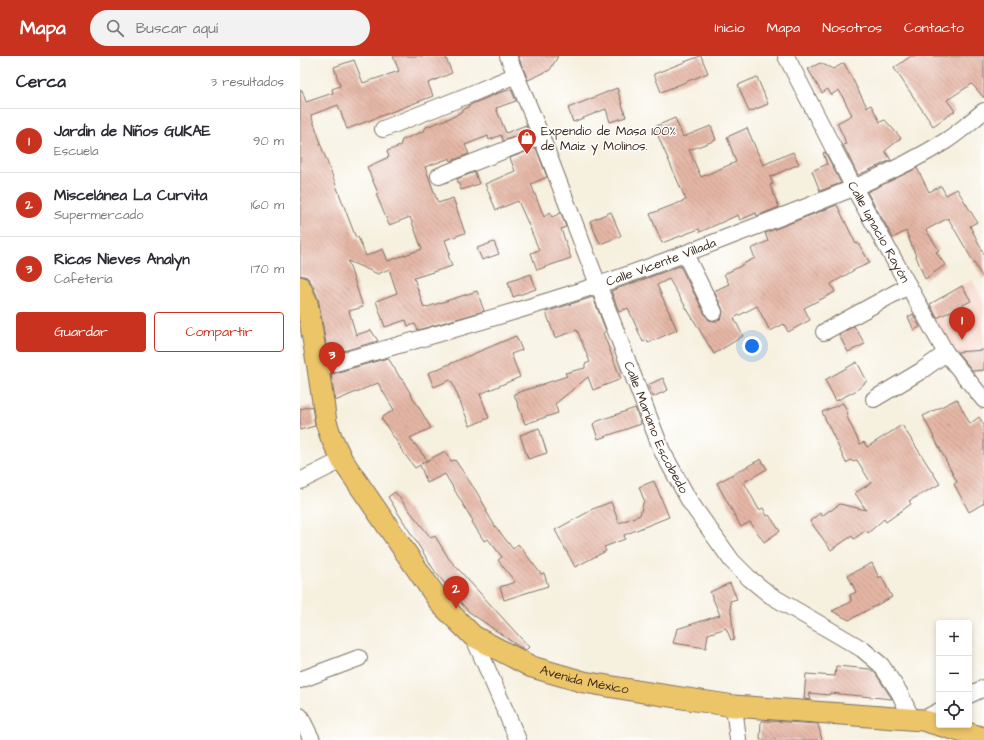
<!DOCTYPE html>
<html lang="es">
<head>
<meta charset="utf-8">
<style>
	body { margin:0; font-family:"Architects Daughter",sans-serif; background:#f2f2f3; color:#2b2b33 }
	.controls { position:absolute; right:12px; bottom:12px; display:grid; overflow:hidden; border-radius:4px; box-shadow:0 2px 6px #0003 }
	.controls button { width:36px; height:36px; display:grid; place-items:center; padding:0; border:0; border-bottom:1px solid #e1e1e2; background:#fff; color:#2b2b33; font:20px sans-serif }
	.you { position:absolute; left:452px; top:290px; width:14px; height:14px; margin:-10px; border:3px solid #fff; border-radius:50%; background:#1a73e8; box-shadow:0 0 0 6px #1a73e833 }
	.badge { display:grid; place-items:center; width:26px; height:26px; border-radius:50%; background:#c8321e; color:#fff; font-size:13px; font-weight:700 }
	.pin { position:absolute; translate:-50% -33px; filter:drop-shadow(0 1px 2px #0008) }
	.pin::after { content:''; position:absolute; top:21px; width:14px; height:12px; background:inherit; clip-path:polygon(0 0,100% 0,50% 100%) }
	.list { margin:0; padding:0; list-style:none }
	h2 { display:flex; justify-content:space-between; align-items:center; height:52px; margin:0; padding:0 16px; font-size:17px }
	h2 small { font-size:13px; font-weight:400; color:#7c7c81 }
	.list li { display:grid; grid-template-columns:26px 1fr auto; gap:12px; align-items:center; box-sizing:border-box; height:64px; padding:0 16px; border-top:1px solid #e1e1e2 }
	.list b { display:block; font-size:15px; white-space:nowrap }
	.list p { margin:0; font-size:13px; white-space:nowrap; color:#7c7c81 }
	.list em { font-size:13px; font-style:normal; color:#7c7c81 }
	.actions { display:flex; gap:8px; padding:12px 16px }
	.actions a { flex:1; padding:9px 0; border:1px solid #c8321e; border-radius:4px; text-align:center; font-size:14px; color:#c8321e }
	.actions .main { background:#c8321e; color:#fff }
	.icon { flex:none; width:22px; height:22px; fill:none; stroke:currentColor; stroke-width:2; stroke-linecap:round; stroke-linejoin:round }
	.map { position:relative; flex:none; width:684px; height:684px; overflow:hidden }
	header { display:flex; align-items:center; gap:24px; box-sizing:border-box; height:56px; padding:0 20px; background:#c8321e; color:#fff }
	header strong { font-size:19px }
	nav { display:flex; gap:22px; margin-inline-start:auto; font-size:14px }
	.search { width:280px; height:36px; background:#f2f2f3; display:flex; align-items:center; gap:10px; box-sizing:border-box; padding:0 14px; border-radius:22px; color:#7c7c81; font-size:15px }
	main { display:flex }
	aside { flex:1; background:#fff }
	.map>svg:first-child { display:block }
</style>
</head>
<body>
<header>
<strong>Mapa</strong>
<div class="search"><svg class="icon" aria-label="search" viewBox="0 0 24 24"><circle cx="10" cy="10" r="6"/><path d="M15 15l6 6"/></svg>Buscar aquí</div>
<nav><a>Inicio</a><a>Mapa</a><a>Nosotros</a><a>Contacto</a></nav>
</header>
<main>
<aside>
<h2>Cerca<small>3 resultados</small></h2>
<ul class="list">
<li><span class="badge">1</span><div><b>Jardin de Niños GUKAE</b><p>Escuela</p></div><em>90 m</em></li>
<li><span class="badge">2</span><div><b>Miscelánea La Curvita</b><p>Supermercado</p></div><em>160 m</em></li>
<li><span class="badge">3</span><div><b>Ricas Nieves Analyn</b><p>Cafetería</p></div><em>170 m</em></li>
</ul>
<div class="actions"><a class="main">Guardar</a><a>Compartir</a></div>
</aside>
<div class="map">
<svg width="684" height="684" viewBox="0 0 684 684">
	<defs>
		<pattern id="building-back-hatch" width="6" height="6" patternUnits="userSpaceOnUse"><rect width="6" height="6" fill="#e5b6a5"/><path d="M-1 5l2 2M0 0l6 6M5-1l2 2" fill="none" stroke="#bb9486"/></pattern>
	</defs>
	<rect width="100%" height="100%" fill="#fff"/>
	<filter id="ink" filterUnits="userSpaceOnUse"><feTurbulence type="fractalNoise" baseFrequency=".025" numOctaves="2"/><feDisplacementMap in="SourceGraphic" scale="8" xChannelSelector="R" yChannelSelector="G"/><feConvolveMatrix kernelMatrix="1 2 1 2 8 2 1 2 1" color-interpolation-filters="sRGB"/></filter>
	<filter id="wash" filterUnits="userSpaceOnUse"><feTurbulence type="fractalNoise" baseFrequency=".012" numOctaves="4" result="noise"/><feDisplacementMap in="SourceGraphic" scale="16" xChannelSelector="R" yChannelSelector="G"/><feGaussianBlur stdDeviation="0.9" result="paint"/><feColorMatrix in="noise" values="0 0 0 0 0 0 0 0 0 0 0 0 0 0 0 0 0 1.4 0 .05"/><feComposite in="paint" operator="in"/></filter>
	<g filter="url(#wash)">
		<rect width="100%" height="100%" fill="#f6f0df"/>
		<!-- built -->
		<path fill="#f6d2c4" d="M672 224 684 246V314L661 316 621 253Z"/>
		<g id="blocks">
			<!-- building -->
			<g fill="url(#building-back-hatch)">
				<path d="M93 0H145L152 17 128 27 133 40 47 73 38 49 11 59 21 87H20L56 182 58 181 66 200 83 193 88 205 122 193 110 161 89 169 76 138 78 137 67 111 89 101 87 95 100 90 102 84 124 75 126 71 155 60 172 48 196 38 211 33 216 45 196 52 206 77 226 69 228 75 203 85 201 79 189 84 188 80 165 89 169 98 151 105 150 102 125 111 138 147 153 142 165 177 145 184 150 198 148 199 152 210 114 222 124 252 177 235 184 255 118 274 115 268 108 270 106 264 85 271 76 245 97 237 89 213 78 218 48 205 63 251 49 255 56 279 71 274 78 285 29 299 27 294 18 242 11 226 7 221 0 219V34H2L6 46 33 37 32 33 40 30 34 11 54 4 63 27 99 15Z"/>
				<path d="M218 0H258L250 14 228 24Z"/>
				<path d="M400 0H401L408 17 361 36 354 18Z"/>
				<path d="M611 0H684V42L672 28 647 44 655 55 633 70 594 12Z"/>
				<path d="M520 7 533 13 544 7 567 51 571 49 580 66 585 64 601 82 585 95 591 104 558 119 543 89 546 88 544 84H545L537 67 552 59 539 34 531 39 528 33 522 37 508 13Z"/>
				<path d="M457 21 468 48 449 56 438 29Z"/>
				<path d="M317 32 326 61 310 66 306 53 273 66 268 52Z"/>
				<path d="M375 62 383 81 411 70 416 84 389 94 401 121 436 106 427 81 447 72 463 109 493 96 499 108 470 121 473 128 470 129 479 151 457 160 456 157 440 164 438 159 400 176 399 173 362 187 350 158 386 144 354 71Z"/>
				<path d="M236 92 247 121 231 128 244 161 250 156 252 161 261 157 266 171 261 173 271 202 237 214 231 197 239 194 227 165 218 145 196 154 185 128 215 115 210 102Z"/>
				<path d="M525 96 541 127 520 135 512 115 527 108 523 97Z"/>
				<path d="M617 112 629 136 641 130 646 139 657 133 677 166 670 170 684 198V224L648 162 626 174 639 194 636 196 645 209 625 223 606 175 593 182 567 136Z"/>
				<path d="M175 116 179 128 161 134 157 123Z"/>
				<path d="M537 149 556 188 558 187 570 207 556 213 531 228 535 236 504 252 510 264 488 276 484 268 470 275 457 250 434 262 443 280 414 298 369 223 357 229 377 274 348 287 347 284 343 286 328 252 319 256 311 235 380 210 406 260 409 264 414 265H418L422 261 423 256 422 252 414 235 429 228 424 218 441 210V209L455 202 451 193 468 185 465 177Z"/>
				<path d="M311 156 321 180 300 188 290 165Z"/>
				<path d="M194 186 199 198 182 204 177 192Z"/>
				<path d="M231 218 236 233 213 241 208 226Z"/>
				<path d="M662 230 671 245 637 262 630 248Z"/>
				<path d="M293 241 306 275 303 277 321 323 293 334 288 321 255 348 258 357 225 368 214 338 267 320 265 317 285 312V308L290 306 277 274 255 282 246 256Z"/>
				<path d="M613 258 620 271 614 274 608 261Z"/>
				<path d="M554 270 565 288 548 296 539 279Z"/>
				<path d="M216 280 222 294 211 298 220 321 180 338 189 362 170 370 152 326H151L150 324 134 331 128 317Z"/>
				<path d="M684 294V314L673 315 657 296Z"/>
				<path d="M88 302 101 323H102L131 372 110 382 127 404 121 408 145 395 151 405 155 404 176 435 187 454 186 455 195 470 213 493 218 488 241 518 244 517 248 530 204 544 200 531 215 526 198 504 202 501 188 483 184 485 172 466 173 465 145 418 127 427 120 409 115 412 100 392H101L81 362 94 354 78 327 35 345 31 318Z"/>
				<path d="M557 306 567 325 557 334 536 345 525 324Z"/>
				<path d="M363 322 368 334 353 341 348 329Z"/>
				<path d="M657 343 670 368 679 361 684 369V447L669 456 654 428 657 426 623 360Z"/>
				<path d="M543 347 548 358 546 359 560 388 564 386 567 391 602 369 640 428 609 445 611 448 586 466 584 463 568 477 566 474 554 483 552 480 531 494 510 465 520 457 522 460 530 454V455L540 448 566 454 555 437 571 427 557 404 553 406 551 404 546 407 522 356Z"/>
				<path d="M12 350 15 370 0 374V353Z"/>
				<path d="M335 352 341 368 298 383 293 368 298 365Z"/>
				<path d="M239 372 247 397 228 403 220 379Z"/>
				<path d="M461 403 467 413 444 426 459 454 463 452 467 460 469 459 480 475 464 486 450 466 441 471 417 427Z"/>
				<path d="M354 425 369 461 324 479 325 483 304 491 306 495 275 511 255 474 290 455V454L311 446 319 467 340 459 344 444 339 431Z"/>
				<path d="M95 436 131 482 135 480 149 503 229 591 226 594 218 590 168 555 136 517 88 441Z"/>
				<path d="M572 507 579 522 581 520 592 541 549 564 532 555 551 546 550 539 556 536 548 519Z"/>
				<path d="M430 527 437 543 430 545 434 583 431 584 426 572 408 578 406 592 373 587 377 573 420 559 410 536Z"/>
				<path d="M536 610 570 613 576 618 592 643 530 637 529 639 509 637 511 644 504 643 506 618 535 620Z"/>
				<path d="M461 665H470L518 668 522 684H460Z"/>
			</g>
		</g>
	</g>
	<g filter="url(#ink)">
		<use href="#blocks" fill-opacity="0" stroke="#7c6f62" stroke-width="1"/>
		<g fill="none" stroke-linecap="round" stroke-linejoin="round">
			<!-- minor casing -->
			<g stroke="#7c6f62" stroke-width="18">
				<g id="minor">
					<path id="s1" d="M208 0 241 80 362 395 390 446 432 505 449 522 470 539 562 593 581 609 599 636 612 663"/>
					<path id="s2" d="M486 0 554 132 637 281 646 297 684 344"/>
					<path d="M83 73 171 38 216 19"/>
					<path d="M139 120 241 80"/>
					<path d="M385 198 414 256"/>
					<path d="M524 276 608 230"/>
					<path id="s3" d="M18 312C112 285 206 260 298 229 352 211 405 190 457 170 521 145 586 122 644 86 659 77 671 65 684 55"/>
					<path d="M574 343 621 315 646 297"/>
					<path d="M0 425 42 404"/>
					<path d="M173 580 218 684"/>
					<path d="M0 624 59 602"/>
					<path d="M669 639 684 632"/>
					<path d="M434 650 438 684"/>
					<path d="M0 660 12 684"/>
					<path d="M622 664 639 655"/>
				</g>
			</g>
			<!-- major casing -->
			<g stroke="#7c6f62" stroke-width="23">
				<g id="major">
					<path id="s4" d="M0 231 7 247 10 264 18 312 26 366 31 381 42 404 141 548 173 580 232 611 284 626 343 636 434 650 622 664 684 682"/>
				</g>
			</g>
			<!-- minor -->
			<use href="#minor" stroke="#fff" stroke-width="16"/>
			<!-- major -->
			<use href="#major" stroke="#edc569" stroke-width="21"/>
		</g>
	</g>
	<!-- icons -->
	<defs>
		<g id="shop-pin" transform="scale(1)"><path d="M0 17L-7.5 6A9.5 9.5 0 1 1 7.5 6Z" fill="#c8321e" stroke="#fff"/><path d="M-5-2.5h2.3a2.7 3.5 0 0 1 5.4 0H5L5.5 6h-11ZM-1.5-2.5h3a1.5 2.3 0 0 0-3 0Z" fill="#fff"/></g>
	</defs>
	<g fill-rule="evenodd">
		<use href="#shop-pin" x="227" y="82"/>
	</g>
	<g text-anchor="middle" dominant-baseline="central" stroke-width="3" stroke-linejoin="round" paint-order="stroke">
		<!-- poi labels -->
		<g font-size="13" fill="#3b2a1e" stroke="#fff" text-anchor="start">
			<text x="241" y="75">Expendio de Masa 100%<tspan x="241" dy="15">de Maíz y Molinos.</tspan></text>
		</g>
		<!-- street labels -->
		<g font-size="13" fill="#3b2a1e" stroke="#fff">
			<text stroke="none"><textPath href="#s2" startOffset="199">Calle Ignacio Rayón</textPath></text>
			<text stroke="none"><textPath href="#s3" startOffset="359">Calle Vicente Villada</textPath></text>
			<text stroke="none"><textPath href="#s1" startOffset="400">Calle Mariano Escobedo</textPath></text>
			<text stroke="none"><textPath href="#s4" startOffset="520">Avenida México</textPath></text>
		</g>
	</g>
</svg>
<div class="controls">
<button>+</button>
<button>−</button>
<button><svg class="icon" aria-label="locate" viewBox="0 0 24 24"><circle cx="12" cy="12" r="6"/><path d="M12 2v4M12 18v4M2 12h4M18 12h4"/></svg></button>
</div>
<div class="you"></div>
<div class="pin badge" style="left:662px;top:284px">1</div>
<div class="pin badge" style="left:156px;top:553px">2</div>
<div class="pin badge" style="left:32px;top:319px">3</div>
</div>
</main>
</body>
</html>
